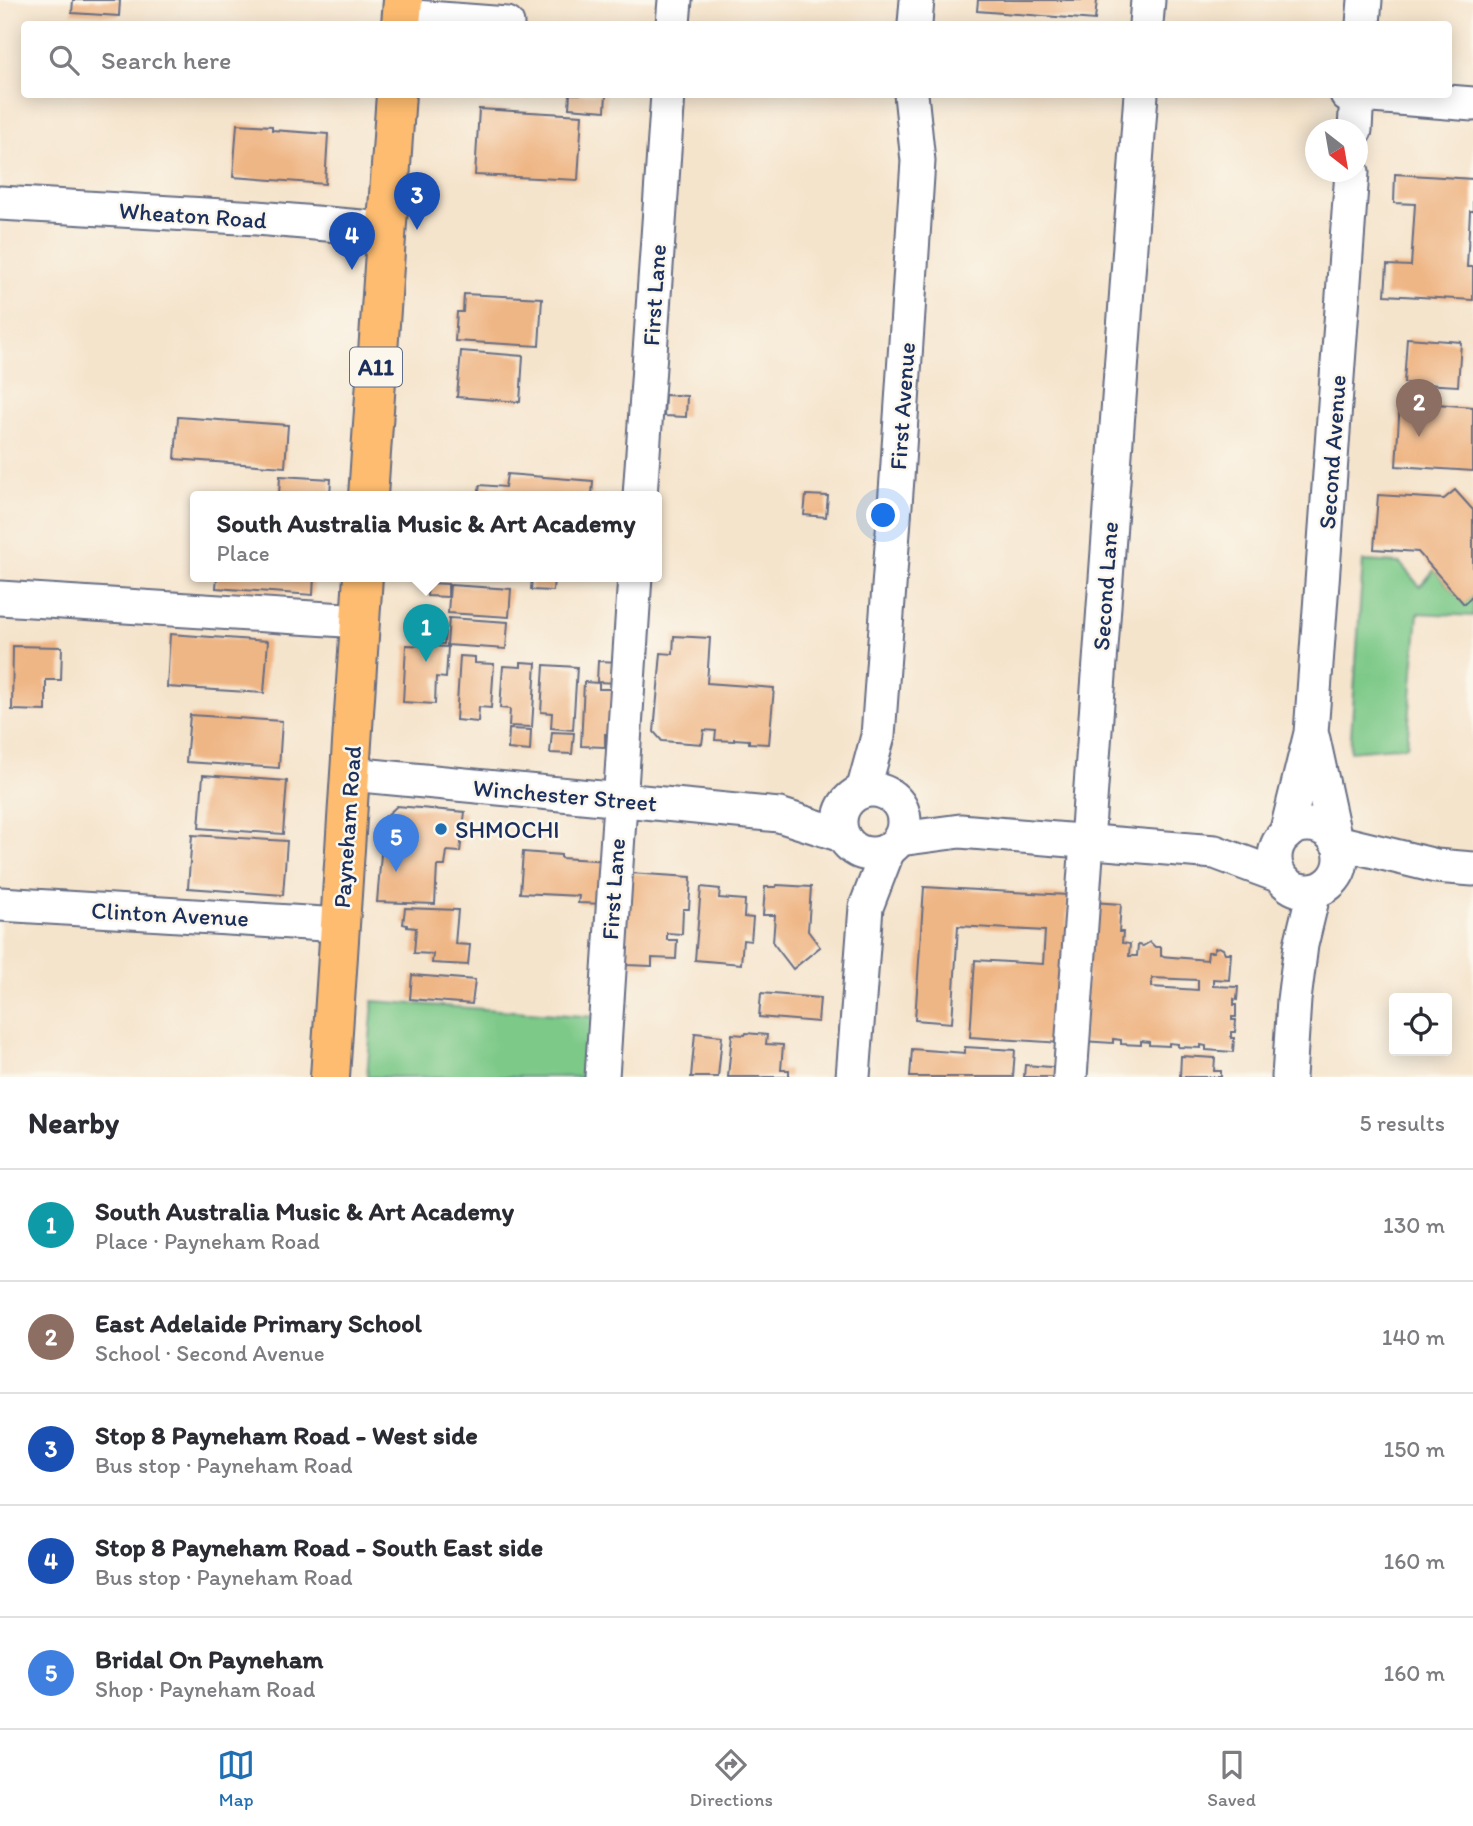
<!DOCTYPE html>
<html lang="en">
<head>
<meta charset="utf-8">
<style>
	body { margin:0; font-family:Itim,sans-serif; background:#f7f7f7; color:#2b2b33 }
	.controls { position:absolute; right:21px; bottom:21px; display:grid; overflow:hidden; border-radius:7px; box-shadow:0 4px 18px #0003 }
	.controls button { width:63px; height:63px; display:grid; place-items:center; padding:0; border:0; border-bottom:2px solid #e1e1e2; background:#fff; color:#2b2b33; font:35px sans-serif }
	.compass { position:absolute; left:1305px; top:119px; width:63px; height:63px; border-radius:50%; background:#fff; box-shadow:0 4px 18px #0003; rotate:149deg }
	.you { position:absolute; left:884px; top:516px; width:24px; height:24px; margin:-18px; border:5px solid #fff; border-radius:50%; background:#1a73e8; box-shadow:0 0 0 10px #1a73e833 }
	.badge { display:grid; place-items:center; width:46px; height:46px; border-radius:50%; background:#1f6fb2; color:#fff; font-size:23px; font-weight:700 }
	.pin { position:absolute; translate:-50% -58px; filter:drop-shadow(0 2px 4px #0008) }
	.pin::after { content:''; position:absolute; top:37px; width:24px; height:21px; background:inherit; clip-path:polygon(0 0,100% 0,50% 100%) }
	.popup { position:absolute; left:190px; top:491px; width:472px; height:91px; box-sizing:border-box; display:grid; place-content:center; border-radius:7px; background:#fff; filter:drop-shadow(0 2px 5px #0005); font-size:23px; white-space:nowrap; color:#7c7c81 }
	.popup b { font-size:26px; color:#2b2b33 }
	.popup::after { content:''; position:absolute; left:50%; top:100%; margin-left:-14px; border:14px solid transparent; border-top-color:#fff }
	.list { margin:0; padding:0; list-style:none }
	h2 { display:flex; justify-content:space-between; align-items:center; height:91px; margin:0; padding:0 28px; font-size:30px }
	h2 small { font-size:23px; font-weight:400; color:#7c7c81 }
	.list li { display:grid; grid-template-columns:46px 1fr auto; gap:21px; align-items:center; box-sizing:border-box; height:112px; padding:0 28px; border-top:2px solid #e1e1e2 }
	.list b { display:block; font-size:26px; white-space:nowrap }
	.list p { margin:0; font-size:23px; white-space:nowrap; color:#7c7c81 }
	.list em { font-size:23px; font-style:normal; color:#7c7c81 }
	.icon { flex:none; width:38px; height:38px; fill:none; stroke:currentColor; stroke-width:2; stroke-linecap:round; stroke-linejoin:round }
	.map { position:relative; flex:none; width:1473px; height:1077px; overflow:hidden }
	.search { position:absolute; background:#fff; box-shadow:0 4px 18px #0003; left:21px; right:21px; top:21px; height:77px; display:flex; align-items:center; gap:18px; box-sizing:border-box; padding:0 24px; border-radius:7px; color:#7c7c81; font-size:26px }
	.sheet { height:651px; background:#fff }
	nav { display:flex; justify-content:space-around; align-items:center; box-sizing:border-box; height:98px; border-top:2px solid #e1e1e2; background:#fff; font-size:19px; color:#7c7c81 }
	nav a { display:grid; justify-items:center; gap:4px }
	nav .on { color:#1f6fb2 }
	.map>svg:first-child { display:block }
</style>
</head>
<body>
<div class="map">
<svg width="1473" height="1077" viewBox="0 0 1473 1077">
	<rect width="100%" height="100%" fill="#fbf7ec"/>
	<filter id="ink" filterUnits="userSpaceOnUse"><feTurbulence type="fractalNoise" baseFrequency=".0143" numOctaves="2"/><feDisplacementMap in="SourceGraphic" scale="14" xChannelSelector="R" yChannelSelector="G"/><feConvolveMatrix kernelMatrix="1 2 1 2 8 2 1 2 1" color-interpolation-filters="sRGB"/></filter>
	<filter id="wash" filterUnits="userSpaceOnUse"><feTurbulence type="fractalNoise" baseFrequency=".00686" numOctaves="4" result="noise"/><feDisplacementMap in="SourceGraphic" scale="28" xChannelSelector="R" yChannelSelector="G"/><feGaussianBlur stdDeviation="1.57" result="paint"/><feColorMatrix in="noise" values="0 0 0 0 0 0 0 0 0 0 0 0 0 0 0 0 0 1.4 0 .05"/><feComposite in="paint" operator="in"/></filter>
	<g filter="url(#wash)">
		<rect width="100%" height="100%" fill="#f5e4cc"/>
		<!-- green -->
		<g fill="#7dc988" stroke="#4c7c73" stroke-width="2">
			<path d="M1363 561 1400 563 1420 587 1434 570 1464 603 1473 596V616L1418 613 1407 746 1350 751Z"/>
			<path d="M373 1001 596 1017 592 1077H367Z"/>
		</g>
		<g id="blocks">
			<!-- building -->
			<g fill="#efb685" fill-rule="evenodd">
				<path d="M73 0H120L119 16 72 13Z"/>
				<path d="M978 0H1097L1095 20 977 11Z"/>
				<path d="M570 94H606L605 111 569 108Z"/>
				<path d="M479 109 582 115 578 180 475 175Z"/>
				<path d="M237 124 272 126V130L328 134 325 184 233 177Z"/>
				<path d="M1395 174 1473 179V211H1470L1467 267H1473V300L1385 295 1387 265 1411 266 1415 204 1394 203Z"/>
				<path d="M464 294 542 298 539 346 455 341 457 312H463Z"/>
				<path d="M1407 338 1461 342 1458 386 1404 383Z"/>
				<path d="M461 351 523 356 520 402 457 397Z"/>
				<path d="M665 395 687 396 686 417 664 416Z"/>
				<path d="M1400 401 1473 407V471L1396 466Z"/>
				<path d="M178 417 288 425 285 467 175 459Z"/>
				<path d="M507 474 593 481 592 496H478L480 485 505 487Z"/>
				<path d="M280 476 331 479 330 496H279Z"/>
				<path d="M1455 490 1473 510V596L1464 604 1418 552 1374 549 1378 495 1444 499Z"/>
				<path d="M806 495 828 496 826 517 804 515Z"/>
				<path d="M217 576H314L313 595 216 588Z"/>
				<path d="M493 576H529L528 580 493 578Z"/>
				<path d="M532 576H554L553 591 531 590Z"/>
				<path d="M428 583 448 584V597L427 596Z"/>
				<path d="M450 585 511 589 509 617 448 613Z"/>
				<path d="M449 618 508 622 506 649 447 645Z"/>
				<path d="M425 631 445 632 444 644 424 643Z"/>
				<path d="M170 634 268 641 264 693 167 687Z"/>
				<path d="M674 636 710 638 707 683 774 688 769 744 749 743V740L734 739V741L715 740 716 731 704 730 702 744 662 741 654 732 661 653 673 654Z"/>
				<path d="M406 645 448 647 446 678 436 677 435 704 403 702Z"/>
				<path d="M13 646 62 647 61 680H46V711L12 710Z"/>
				<path d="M460 656 475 657V663L494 664 491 708 479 707 478 722 456 720Z"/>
				<path d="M598 661 620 662 619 683 597 682Z"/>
				<path d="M521 662 536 663 532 727 509 726 510 709 500 708 503 666 521 667Z"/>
				<path d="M544 665 577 667 573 730 551 728 552 713 541 712Z"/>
				<path d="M584 682 599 683V689H617L615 734H605V747L581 746Z"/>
				<path d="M190 715 282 721 279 768 186 762Z"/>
				<path d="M509 729 531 730 530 751 508 749Z"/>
				<path d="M552 732 574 733 572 754 550 753Z"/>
				<path d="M203 775 287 781 283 834 199 828Z"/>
				<path d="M397 806 465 812 460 852 447 851 445 866H437L435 904 377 902 384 818Z"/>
				<path d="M192 835 287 841 283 895 188 888Z"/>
				<path d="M523 852 561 855V858L610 861 607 904 578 903 579 896 520 893Z"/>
				<path d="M629 873 691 877 689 909H683L682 934 667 933V940H677L676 959 652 958V966L626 965 628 940H625Z"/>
				<path d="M777 885 811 887 808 931 820 947 793 969 773 943 775 915H763L765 887H776Z"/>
				<path d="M701 887 720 889 719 898 745 900 744 917 753 918 751 941 743 940 741 964 695 960Z"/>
				<path d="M924 887 1068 895 1062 1043 970 1037 975 960 1043 964 1045 931 958 926 952 1023 915 1020Z"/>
				<path d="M1092 902 1121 904 1119 932H1123L1122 943 1130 944 1129 956H1137L1138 945 1143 946 1150 942 1155 947H1161V956L1207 960 1208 952H1213L1215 948 1219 947 1223 949 1225 953H1231L1229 980 1213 979V986L1238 987 1237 1000 1234 999V1005H1236V1017H1232V1020H1236L1235 1032H1231V1038H1234L1233 1052 1206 1050V1046L1201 1045V1048L1178 1047V1044L1169 1043V1046L1149 1045V1042L1141 1041V1045L1121 1044V1040L1113 1039V1043L1082 1041ZM1152 978 1198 980V990L1152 987Z"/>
				<path d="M405 908 458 910 455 944 470 945 468 965 432 963 433 954 414 953 416 928 407 927V925L403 924Z"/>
				<path d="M412 975 475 980 472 1004 410 999Z"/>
				<path d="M761 993 820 998 818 1022 759 1017Z"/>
				<path d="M695 1033 722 1036 718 1077H691Z"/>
				<path d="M746 1033 767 1035 766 1044 783 1045 781 1070H789V1077H728L732 1034 745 1035Z"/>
				<path d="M965 1047 1015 1050 1013 1077H910L912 1049 965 1053Z"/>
				<path d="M1181 1056 1215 1058 1214 1071H1221V1077H1180Z"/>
				<path d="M1025 1065 1063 1068V1077H1024Z"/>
			</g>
		</g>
	</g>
	<g filter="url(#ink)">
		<use href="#blocks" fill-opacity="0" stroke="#676e84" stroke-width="2"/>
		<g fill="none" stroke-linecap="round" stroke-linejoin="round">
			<!-- minor casing -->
			<g stroke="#676e84" stroke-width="37">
				<g id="minor">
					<path d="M401 16 507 24"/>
					<path d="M673 24 675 0"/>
					<path d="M915 24 917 0"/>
					<path d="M1146 24 1148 0"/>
					<path d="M1363 24 1365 0"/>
					<path d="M1347 94 1473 104"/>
					<path d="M1355 130 1357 94"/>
					<path d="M0 203 257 218 385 229"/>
					<path d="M640 496 668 94"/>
					<path d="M0 598 360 621"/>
					<path d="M1313 739 1335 840"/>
					<path d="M351 774 779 815 842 835"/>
					<circle cx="872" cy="822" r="32"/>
					<path d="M863 791 878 736 897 478 918 161 911 94"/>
					<circle cx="1308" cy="858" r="33"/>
					<path d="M1286 834 1311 733 1352 172"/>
					<path d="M900 839 960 831 1215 852 1280 876"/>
					<path d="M1337 842 1436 866 1473 869"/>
					<path d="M0 904 340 925"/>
					<path d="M602 1077 635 576"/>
					<path d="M853 1077 866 907 888 850"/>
					<path d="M1070 1077 1141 94"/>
					<path d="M1289 1077 1294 1000 1301 945 1314 891"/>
				</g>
			</g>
			<!-- major casing -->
			<g stroke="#676e84" stroke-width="42">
				<g id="major">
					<path d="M401 24 403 0"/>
					<path d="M368 496 396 94"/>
					<path d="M330 1077 363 576"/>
				</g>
			</g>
			<!-- minor -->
			<use href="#minor" stroke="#fff" stroke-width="33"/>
			<!-- major -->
			<use href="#major" stroke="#fdbc6f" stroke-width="38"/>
		</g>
	</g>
	<!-- markers -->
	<circle fill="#1f6fb2" stroke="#fbf7ec" stroke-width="2.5" cx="441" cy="829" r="7"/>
	<g text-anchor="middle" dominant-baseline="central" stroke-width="5" stroke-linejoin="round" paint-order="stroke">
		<!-- shield labels -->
		<rect fill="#fbf7ec" stroke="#5e6b89" stroke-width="2" x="350" y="347.5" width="52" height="39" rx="5"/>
		<g font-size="23" font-weight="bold" fill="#1b2f5e">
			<text x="376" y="367">A11</text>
		</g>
		<!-- street labels -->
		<g font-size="24" fill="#1b2f5e" stroke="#fbf7ec">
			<text transform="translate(193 215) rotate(4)">Wheaton Road</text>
			<text transform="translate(654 295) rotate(-86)">First Lane</text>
			<text transform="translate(902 406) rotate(-86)">First Avenue</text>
			<text transform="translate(1332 452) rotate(-86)">Second Avenue</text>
			<text transform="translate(1105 586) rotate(-86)">Second Lane</text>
			<text transform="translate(565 795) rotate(5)">Winchester Street</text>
			<text transform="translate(347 827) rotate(-86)">Payneham Road</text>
			<text transform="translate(613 889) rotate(-86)">First Lane</text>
			<text transform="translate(170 914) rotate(3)">Clinton Avenue</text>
		</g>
		<!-- poi labels -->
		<g font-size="24" fill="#1b2f5e" stroke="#fbf7ec" text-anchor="start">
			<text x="455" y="829">SHMOCHI</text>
		</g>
	</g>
</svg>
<div class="controls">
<button><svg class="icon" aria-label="locate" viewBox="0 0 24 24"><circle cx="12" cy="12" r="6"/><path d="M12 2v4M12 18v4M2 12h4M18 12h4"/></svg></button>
</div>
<svg class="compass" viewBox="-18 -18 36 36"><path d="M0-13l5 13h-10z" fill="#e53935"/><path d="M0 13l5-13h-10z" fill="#7c7c81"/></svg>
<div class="you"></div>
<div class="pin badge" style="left:426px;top:662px;background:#0f9aa8">1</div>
<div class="popup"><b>South Australia Music &amp; Art Academy</b>Place</div>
<div class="pin badge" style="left:1419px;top:437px;background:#8d6e63">2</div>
<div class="pin badge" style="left:417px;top:230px;background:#1a4fb4">3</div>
<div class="pin badge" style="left:352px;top:270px;background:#1a4fb4">4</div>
<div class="pin badge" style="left:396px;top:872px;background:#3f7fe0">5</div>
<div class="search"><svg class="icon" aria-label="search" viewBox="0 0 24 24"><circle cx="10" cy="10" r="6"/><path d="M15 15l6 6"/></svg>Search here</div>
</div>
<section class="sheet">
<h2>Nearby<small>5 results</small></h2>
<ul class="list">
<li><span class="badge" style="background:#0f9aa8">1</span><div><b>South Australia Music &amp; Art Academy</b><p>Place · Payneham Road</p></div><em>130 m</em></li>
<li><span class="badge" style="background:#8d6e63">2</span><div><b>East Adelaide Primary School</b><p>School · Second Avenue</p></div><em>140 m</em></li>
<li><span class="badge" style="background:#1a4fb4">3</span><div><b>Stop 8 Payneham Road - West side</b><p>Bus stop · Payneham Road</p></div><em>150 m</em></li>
<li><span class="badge" style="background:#1a4fb4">4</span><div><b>Stop 8 Payneham Road - South East side</b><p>Bus stop · Payneham Road</p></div><em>160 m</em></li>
<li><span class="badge" style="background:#3f7fe0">5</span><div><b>Bridal On Payneham</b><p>Shop · Payneham Road</p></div><em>160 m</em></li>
</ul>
</section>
<nav>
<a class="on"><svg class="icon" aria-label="map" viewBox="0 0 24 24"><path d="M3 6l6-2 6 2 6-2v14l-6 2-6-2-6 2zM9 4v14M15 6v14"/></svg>Map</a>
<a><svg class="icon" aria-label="directions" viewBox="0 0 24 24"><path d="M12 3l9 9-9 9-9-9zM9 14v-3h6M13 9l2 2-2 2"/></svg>Directions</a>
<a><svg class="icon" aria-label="saved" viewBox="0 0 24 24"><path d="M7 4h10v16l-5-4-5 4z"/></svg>Saved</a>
</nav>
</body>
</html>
